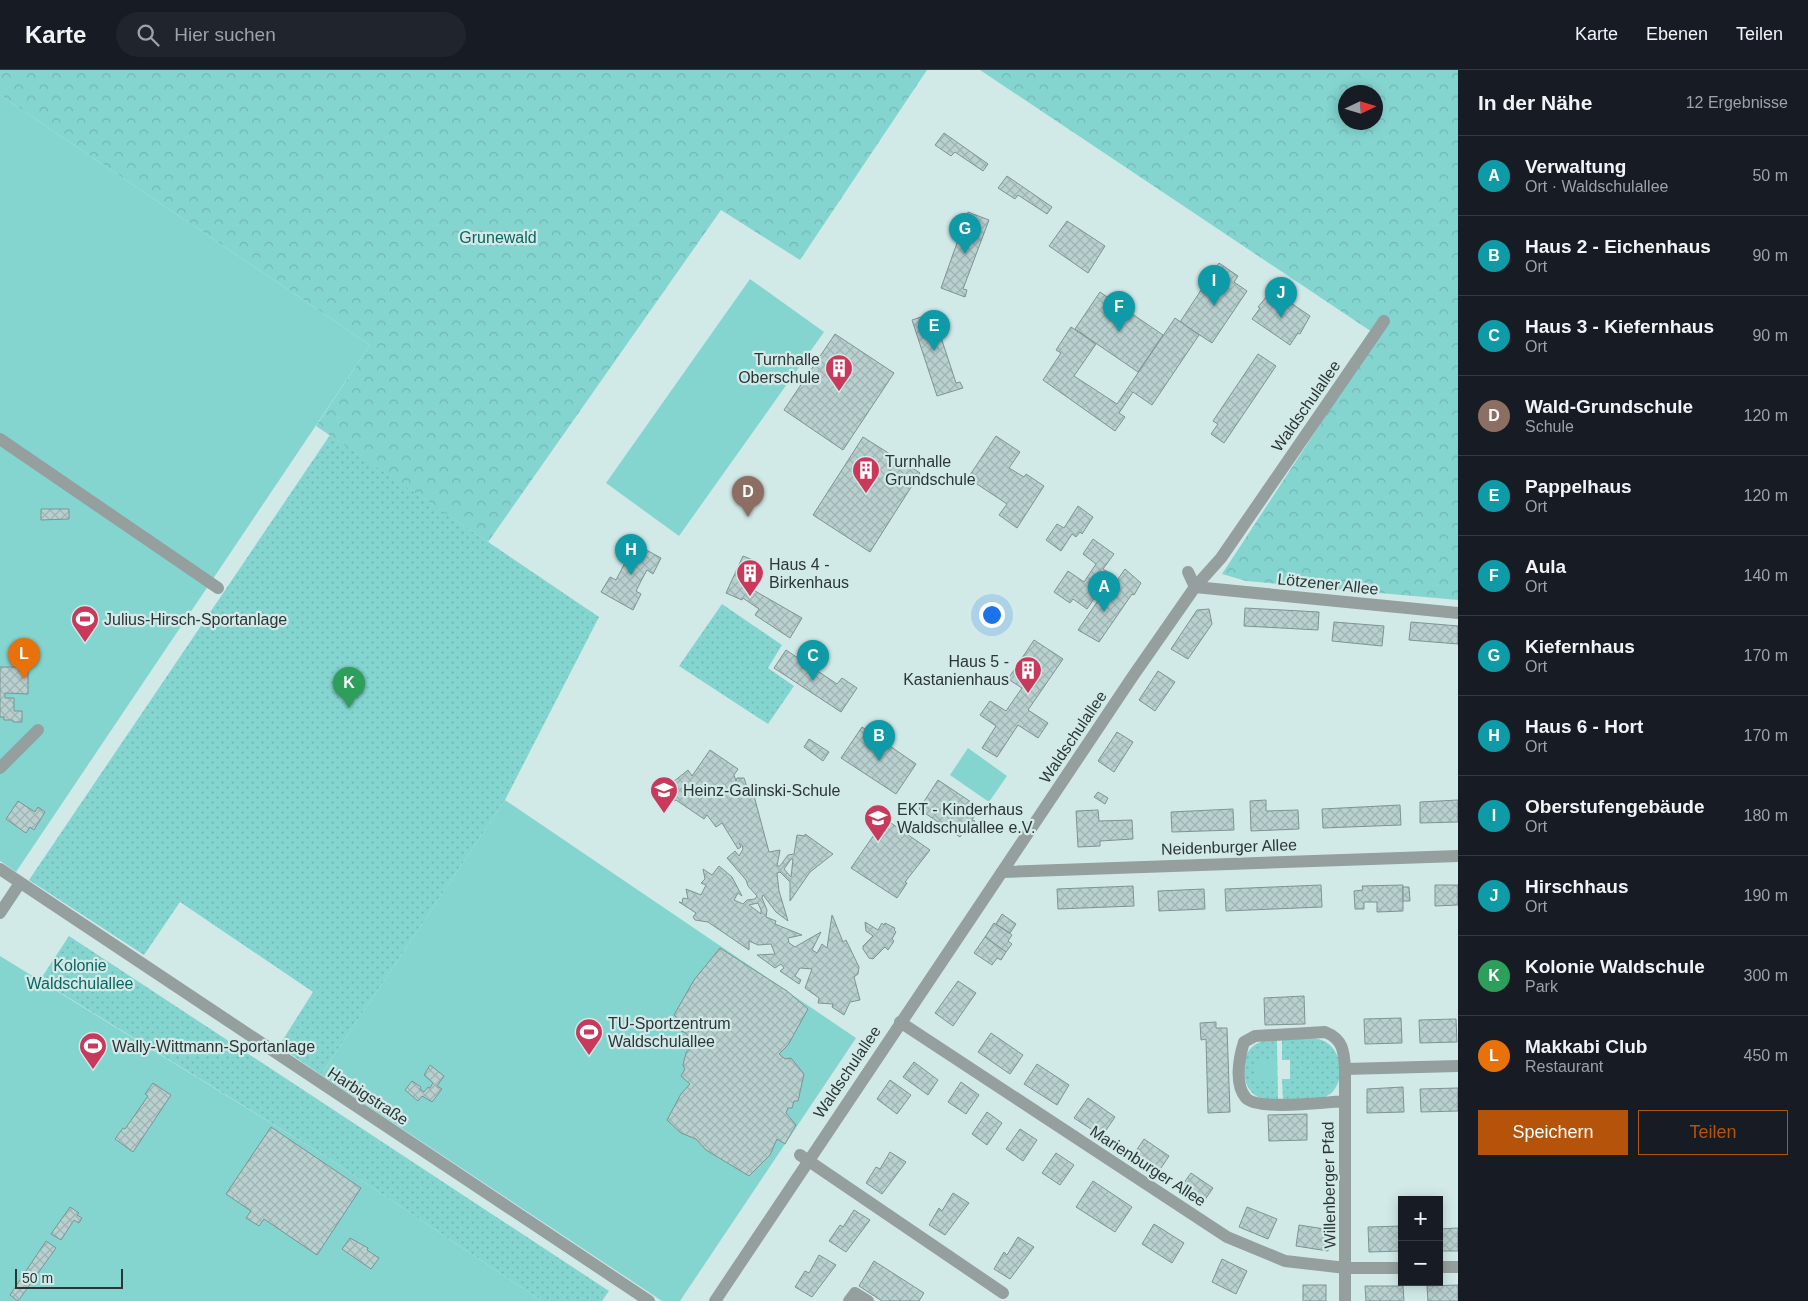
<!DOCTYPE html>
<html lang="de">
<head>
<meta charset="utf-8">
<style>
	body { margin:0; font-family:Arial,sans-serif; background:#20242c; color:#f1f3f6 }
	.controls { position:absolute; right:15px; bottom:15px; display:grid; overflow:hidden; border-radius:0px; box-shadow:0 2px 12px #0003 }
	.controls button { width:45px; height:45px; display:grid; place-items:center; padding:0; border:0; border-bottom:1px solid #363941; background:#171b24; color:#f1f3f6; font:25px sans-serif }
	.compass { position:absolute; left:1338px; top:15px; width:45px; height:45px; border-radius:50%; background:#171b24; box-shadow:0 2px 12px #0003; rotate:86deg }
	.scale { position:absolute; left:15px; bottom:12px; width:108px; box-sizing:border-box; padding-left:5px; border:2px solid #2d3636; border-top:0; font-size:14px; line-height:18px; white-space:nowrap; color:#2d3636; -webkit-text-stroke:4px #d1eae8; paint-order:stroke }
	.you { position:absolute; left:991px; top:544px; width:18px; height:18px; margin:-12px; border:4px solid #fff; border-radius:50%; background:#1a73e8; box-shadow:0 0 0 8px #1a73e833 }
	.badge { display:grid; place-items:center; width:32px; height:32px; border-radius:50%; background:#b45309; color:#fff; font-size:16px; font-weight:700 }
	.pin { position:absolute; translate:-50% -41px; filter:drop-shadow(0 1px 2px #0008) }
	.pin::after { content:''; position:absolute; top:26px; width:18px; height:15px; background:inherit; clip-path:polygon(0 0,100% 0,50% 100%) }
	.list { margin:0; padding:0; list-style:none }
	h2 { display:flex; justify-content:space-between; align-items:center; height:65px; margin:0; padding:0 20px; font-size:21px }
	h2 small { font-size:16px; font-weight:400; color:#9ea1a6 }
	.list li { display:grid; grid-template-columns:32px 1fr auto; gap:15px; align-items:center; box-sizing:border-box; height:80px; padding:0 20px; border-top:1px solid #363941 }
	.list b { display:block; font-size:19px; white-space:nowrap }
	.list p { margin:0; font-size:16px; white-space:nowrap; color:#9ea1a6 }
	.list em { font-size:16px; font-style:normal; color:#9ea1a6 }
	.actions { display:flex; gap:10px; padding:15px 20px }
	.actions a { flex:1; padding:11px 0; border:1px solid #b45309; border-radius:0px; text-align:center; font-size:18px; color:#b45309 }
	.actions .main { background:#b45309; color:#fff }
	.icon { flex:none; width:28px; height:28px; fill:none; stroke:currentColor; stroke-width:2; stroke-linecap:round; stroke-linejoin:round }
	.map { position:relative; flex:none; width:1458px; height:1231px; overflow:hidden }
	header { display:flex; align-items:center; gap:30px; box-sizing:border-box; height:70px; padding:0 25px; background:#171b24; border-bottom:1px solid #363941 }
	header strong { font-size:24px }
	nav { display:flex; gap:28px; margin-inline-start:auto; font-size:18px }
	.search { width:350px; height:45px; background:#20242c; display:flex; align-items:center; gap:12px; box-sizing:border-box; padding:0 18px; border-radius:28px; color:#9ea1a6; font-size:19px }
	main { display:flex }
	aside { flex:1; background:#171b24 }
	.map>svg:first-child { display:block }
</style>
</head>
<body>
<header>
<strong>Karte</strong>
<div class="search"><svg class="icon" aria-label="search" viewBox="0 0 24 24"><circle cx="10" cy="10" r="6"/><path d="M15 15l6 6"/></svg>Hier suchen</div>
<nav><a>Karte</a><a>Ebenen</a><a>Teilen</a></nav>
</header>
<main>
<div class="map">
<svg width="1458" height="1231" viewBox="0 0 1458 1231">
	<defs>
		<pattern id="grass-dots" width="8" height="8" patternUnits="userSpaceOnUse" patternTransform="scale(1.25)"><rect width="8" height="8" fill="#84d5d0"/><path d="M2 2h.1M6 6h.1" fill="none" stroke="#72b7b3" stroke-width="1.8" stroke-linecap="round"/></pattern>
		<pattern id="forest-crowns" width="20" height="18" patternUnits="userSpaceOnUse" patternTransform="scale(1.25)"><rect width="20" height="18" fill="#84d5d0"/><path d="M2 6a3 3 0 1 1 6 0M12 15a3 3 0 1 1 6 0" fill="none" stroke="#72b7b3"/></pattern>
		<pattern id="building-cross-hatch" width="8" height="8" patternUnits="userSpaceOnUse" patternTransform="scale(1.25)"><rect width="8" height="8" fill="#b8d0cf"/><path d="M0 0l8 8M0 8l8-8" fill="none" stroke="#9eb3b2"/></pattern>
	</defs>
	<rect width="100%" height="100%" fill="#d1eae8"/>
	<!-- grass -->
	<g fill="url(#grass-dots)">
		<path d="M330 365 599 547 505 730 321 1005 279 976 313 922 180 832 144 885 29 810Z"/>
		<path d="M722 534 782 575 768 598 794 616 768 654 679 596Z"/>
		<path d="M69 866 609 1221 602 1231H542L331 1090 40 910Z"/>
		<path d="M1277 969 1278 1031C1272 1030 1264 1030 1258 1027 1242 1019 1239 991 1251 978 1258 971 1267 970 1277 969Z"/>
		<path d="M1282 969C1294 969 1313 966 1324 971 1345 981 1347 1021 1322 1028 1310 1031 1295 1029 1283 1030L1282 1009H1290V990H1282Z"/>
	</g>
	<!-- forest -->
	<g fill="url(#forest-crowns)" fill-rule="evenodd">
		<path d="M0 0H927L800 190 721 140 488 472 316 356 370 275 0 25Z"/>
		<path d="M980 0H1458V530L1246 511 1222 504 1378 266ZM1346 22H1376V52H1346Z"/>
	</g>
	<!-- park -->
	<g fill="#84d5d0">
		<path d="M0 25 370 275 16 802 0 791Z"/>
		<path d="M750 209 824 262 679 466 606 413Z"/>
		<path d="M968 678 1007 706 989 732 950 705Z"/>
		<path d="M505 730 856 968 680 1231H662L321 1005Z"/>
		<path d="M0 886 331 1090 542 1231H0Z"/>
		<path d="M1277 989V1010H1256V990Z"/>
	</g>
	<!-- building -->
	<g fill="url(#building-cross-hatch)" stroke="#7d9492" fill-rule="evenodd">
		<path d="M944 63 988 94 983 101 955 82 951 86 935 75Z"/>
		<path d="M1007 106 1052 137 1047 144 1018 125 1015 129 998 118Z"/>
		<path d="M968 142 989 150 963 219 967 220 965 227 941 218Z"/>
		<path d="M1067 151 1105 176 1088 203 1049 176Z"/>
		<path d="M1219 193 1238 206 1234 212 1247 221 1212 273 1180 252Z"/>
		<path d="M1272 220 1310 246 1300 264 1298 263 1290 275 1252 249 1260 238 1258 237Z"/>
		<path d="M1100 222 1163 265 1138 302 1075 259Z"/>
		<path d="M933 243 956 313 960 312 963 318 937 326 912 250Z"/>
		<path d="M1175 248 1199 265 1152 335 1133 322 1119 343 1125 347 1115 361 1043 310 1061 283 1056 280 1071 257 1096 274 1074 306 1117 334Z"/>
		<path d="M835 264 894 303 843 380 784 340Z"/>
		<path d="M1258 284 1276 296 1224 373 1211 364 1218 354 1213 351Z"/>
		<path d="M996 366 1020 382 1009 398 1024 407 1026 404 1044 416 1017 458 999 445 1007 434 968 408Z"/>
		<path d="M863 367 920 403 870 482 813 445Z"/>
		<path d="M1078 436 1093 447 1082 464 1080 462 1076 467 1072 464 1061 481 1046 470 1057 454 1064 458Z"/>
		<path d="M41 439H69V449L41 450Z"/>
		<path d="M1093 469 1114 484 1103 499 1111 504 1087 539 1073 529 1070 533 1054 522 1068 501 1084 512 1096 494 1083 484Z"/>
		<path d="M630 471 661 488 653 504 647 500 641 511 636 521 641 524 633 540 601 522 610 507 616 510 627 489 621 486Z"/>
		<path d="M743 486 758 492 748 517 802 548 790 568 755 545 759 539 743 528 742 530 726 523Z"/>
		<path d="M1125 499 1141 513 1134 525 1132 524 1099 572 1078 560 1112 510 1116 512Z"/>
		<path d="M1245 538 1319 542 1318 560 1244 556Z"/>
		<path d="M1209 539 1212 554 1188 589 1171 579 1197 540Z"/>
		<path d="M1334 552 1384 556 1382 576 1332 571Z"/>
		<path d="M1411 552 1458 556V574L1409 570Z"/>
		<path d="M1034 570 1063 589 1028 640 1048 653 1038 668 1018 655 997 687 982 678 996 656 980 645 990 631 1006 641 1022 618 1008 609Z"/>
		<path d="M786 580 837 614 842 608 857 618 841 642 774 598Z"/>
		<path d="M0 597H28V624L5 623V628H14V641H22V652H13V650H4V647H0Z"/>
		<path d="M1158 601 1175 612 1155 641 1139 630Z"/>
		<path d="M862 657 916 694 896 724 841 688Z"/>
		<path d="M1117 662 1133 672 1114 702 1098 691Z"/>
		<path d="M809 669 829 682 823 691 804 677Z"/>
		<path d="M710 680 738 699 734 705 736 711 737 708H744L749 723 753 722 769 782 780 780 777 796H780L788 785 794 784 797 765 805 766V764L833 784 810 802 790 831V812L780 802 777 803 779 821 788 851 776 842 763 825 762 828 767 840 766 847 776 851 775 854 802 865 788 868 789 873 795 877 821 862 812 880 817 883 822 874 827 878 832 845 833 847 843 872 846 870 859 897 858 904 854 907 860 930 850 932 844 945 832 937 833 934 818 933 819 928 805 918 812 899 800 898 795 906 801 910 799 914 780 901 784 898 781 894 775 898 757 885 775 884 771 874 758 875 749 871V880L708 852 695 850 693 847 696 843 679 832 682 833 683 828 688 829 686 819 701 825 706 815 701 813 705 809 703 799 712 805 719 796 732 807 742 826 738 823 734 830 743 834 747 830 755 829 757 826 748 816 746 810 727 788 735 781 739 786 743 779 742 775 739 773 741 777 738 779 722 753 716 757 707 745 704 749 676 730 674 731 663 720 688 700 692 706ZM791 789H793L791 807 784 799ZM758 833 761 840V844L749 835Z"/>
		<path d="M938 710 980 738 972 750 975 751 970 758 968 756 960 767 919 739Z"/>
		<path d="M1098 722 1108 728 1105 734 1094 727Z"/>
		<path d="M1266 730V741L1298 740 1299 759 1251 761 1250 731Z"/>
		<path d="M1458 730V752L1420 753V732Z"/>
		<path d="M18 731 35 742 38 737 45 742 34 760 30 757 26 763 6 749Z"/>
		<path d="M1400 735 1401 755 1323 758 1322 739Z"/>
		<path d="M1233 739 1234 760 1172 762 1171 742Z"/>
		<path d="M1098 740 1099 751 1132 750 1133 769 1100 771V776L1078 777 1076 741Z"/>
		<path d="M885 749 930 780 905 812 907 813 897 828 851 798Z"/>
		<path d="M1321 815 1322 837 1226 841 1225 819Z"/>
		<path d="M1403 815V841L1377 842V832H1364V839H1355L1354 821 1363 820 1362 816Z"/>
		<path d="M1435 815H1458V835L1435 836Z"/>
		<path d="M1133 816 1134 836 1058 839 1057 819Z"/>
		<path d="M1403 817H1409L1410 831H1403Z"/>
		<path d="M1204 819 1205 839 1159 841 1158 821Z"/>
		<path d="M1002 844 1016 854 1010 863 996 854Z"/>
		<path d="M865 852 878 860 882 853 884 855 885 853 895 858 894 860 896 862 892 869 894 871 888 880 885 877 873 889 869 888 863 879V876L873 866 866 861Z"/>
		<path d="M994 853 1012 865 1008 871 1012 874 1006 882 985 867Z"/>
		<path d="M985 867 1006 882 1001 890 997 888 992 895 974 883Z"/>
		<path d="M720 878 787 921 808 939 788 975 779 984 785 989 791 988 804 1004 798 1031H794L792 1038H788L786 1043 796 1055 785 1074 777 1069 770 1085 749 1106 706 1080 696 1069 681 1063 667 1050 681 1024 690 1014 681 1006 685 999 683 995 686 983 693 974 686 963 681 961 684 955 674 945 694 910Z"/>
		<path d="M958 911 976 923 953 956 935 943Z"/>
		<path d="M1304 926 1305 954 1265 955 1264 928Z"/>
		<path d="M1401 948 1402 973 1365 974 1364 949Z"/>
		<path d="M1456 949 1457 972 1420 973 1419 950Z"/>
		<path d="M1216 952V958H1227L1230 1042 1208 1043 1206 969 1201 970 1200 953Z"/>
		<path d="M991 963 1023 985 1010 1004 978 982Z"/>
		<path d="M914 992 938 1010 928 1025 903 1007Z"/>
		<path d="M1037 994 1069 1015 1057 1035 1024 1014Z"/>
		<path d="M430 995 444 1006 437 1016 442 1019 432 1032 422 1026 418 1031 405 1020 412 1011 421 1017 420 1019 424 1022 428 1017 430 1018 433 1013 424 1005Z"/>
		<path d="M890 1010 911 1025 897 1044 877 1029Z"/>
		<path d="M961 1012 979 1025 966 1044 948 1032Z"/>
		<path d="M153 1013 171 1025 133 1082 115 1069 123 1058 125 1059 148 1026 145 1024Z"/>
		<path d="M1403 1017 1404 1042 1367 1043V1019Z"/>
		<path d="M1458 1018V1041L1421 1042 1420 1019Z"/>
		<path d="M1088 1028 1115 1047 1102 1066 1074 1048Z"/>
		<path d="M987 1042 1002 1053 987 1075 972 1064Z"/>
		<path d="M1307 1044V1070L1269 1071 1268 1045Z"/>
		<path d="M271 1057 361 1118 317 1185 264 1149 259 1156 246 1148 251 1141 226 1124Z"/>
		<path d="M1020 1059 1037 1070 1023 1091 1006 1079Z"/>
		<path d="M1144 1069 1169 1086 1157 1104 1132 1087Z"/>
		<path d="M890 1082 906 1092 882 1124 866 1113 876 1097 880 1099Z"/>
		<path d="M1056 1083 1074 1095 1060 1115 1042 1103Z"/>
		<path d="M1191 1103 1213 1118 1202 1134 1180 1118Z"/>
		<path d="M1093 1111 1132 1137 1115 1162 1076 1137Z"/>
		<path d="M953 1123 969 1133 945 1165 929 1155 939 1138 942 1141Z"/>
		<path d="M70 1137 79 1143 77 1145 82 1148 79 1153 74 1150 61 1170 51 1164Z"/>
		<path d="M1247 1137 1277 1149 1268 1169 1239 1157Z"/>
		<path d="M854 1140 870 1150 846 1182 829 1171 840 1155 843 1157Z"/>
		<path d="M1154 1154 1184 1173 1172 1193 1142 1174Z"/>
		<path d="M1299 1155 1331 1160 1328 1181 1296 1176Z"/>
		<path d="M1402 1156V1181L1369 1182 1368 1157Z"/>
		<path d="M1458 1158V1181H1439V1159Z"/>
		<path d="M1018 1167 1034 1177 1010 1209 994 1199 1004 1182 1007 1185Z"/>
		<path d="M350 1168 368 1178 367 1180 379 1188 371 1199 342 1179Z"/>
		<path d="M46 1171 56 1178 18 1231 10 1225Z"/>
		<path d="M819 1185 836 1195 812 1227 795 1217 805 1201 809 1203Z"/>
		<path d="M1222 1189 1247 1201 1236 1224 1212 1212Z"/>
		<path d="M874 1191 924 1223 919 1231H882L859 1216Z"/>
		<rect x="1303" y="1215" width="23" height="16"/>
		<path d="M1458 1215V1231H1428L1427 1216Z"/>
		<path d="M1365 1216H1403L1404 1231H1366Z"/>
	</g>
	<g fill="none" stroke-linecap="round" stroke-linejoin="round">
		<!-- minor -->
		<g stroke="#959f9e" stroke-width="12">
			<path d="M0 369 218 518"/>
			<path d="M1188 502 1195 517"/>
			<path d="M1195 517 1458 543"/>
			<path d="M0 698 38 660"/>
			<path d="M0 799 649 1231"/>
			<path d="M1002 802 1458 786"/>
			<path d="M0 843 20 813"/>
			<path d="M900 952 1227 1167 1285 1191 1346 1198H1402"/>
			<path d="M1345 999 1458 996"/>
			<path d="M1345 1031C1326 1032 1258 1041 1246 1028 1234 1014 1239 988 1244 972L1255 966 1325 962C1343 969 1344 981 1345 999V1231"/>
			<path d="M800 1085 1003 1223"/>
			<path d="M1439 1197H1458"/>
			<path d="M715 1231 1133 606 1195 517 1221 488 1384 251"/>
			<path d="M849 1231 855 1223 868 1231"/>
		</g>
	</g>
	<!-- icons -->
	<defs>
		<g id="building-pin" transform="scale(1.4375)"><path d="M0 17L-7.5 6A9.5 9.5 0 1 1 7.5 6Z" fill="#c9395b" stroke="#d1eae8"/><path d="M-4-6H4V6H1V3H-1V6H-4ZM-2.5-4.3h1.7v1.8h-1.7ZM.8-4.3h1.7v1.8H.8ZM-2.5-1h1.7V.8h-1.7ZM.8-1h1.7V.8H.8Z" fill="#fff"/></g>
		<g id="stadium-pin" transform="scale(1.4375)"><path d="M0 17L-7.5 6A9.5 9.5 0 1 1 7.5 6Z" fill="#c9395b" stroke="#d1eae8"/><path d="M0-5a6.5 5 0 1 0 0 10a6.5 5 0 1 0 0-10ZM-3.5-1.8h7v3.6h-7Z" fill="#fff"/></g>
		<g id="school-pin" transform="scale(1.4375)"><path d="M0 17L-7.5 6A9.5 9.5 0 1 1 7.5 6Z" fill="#c9395b" stroke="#d1eae8"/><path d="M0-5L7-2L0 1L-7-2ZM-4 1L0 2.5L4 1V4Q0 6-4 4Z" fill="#fff"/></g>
	</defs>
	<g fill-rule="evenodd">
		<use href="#building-pin" x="839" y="298"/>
		<use href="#building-pin" x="866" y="400"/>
		<use href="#building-pin" x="750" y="503"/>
		<use href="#stadium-pin" x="85" y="549"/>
		<use href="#building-pin" x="1028" y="600"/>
		<use href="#school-pin" x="664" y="720"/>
		<use href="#school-pin" x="878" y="748"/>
		<use href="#stadium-pin" x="589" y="962"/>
		<use href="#stadium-pin" x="93" y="976"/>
	</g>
	<g text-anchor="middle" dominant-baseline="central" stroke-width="4.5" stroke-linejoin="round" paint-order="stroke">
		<!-- park labels -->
		<g font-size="16" fill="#0c6461" stroke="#d1eae8">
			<text x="498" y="167">Grunewald</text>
			<text x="80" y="895">Kolonie<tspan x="80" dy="18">Waldschulallee</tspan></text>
		</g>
		<!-- poi labels -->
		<g font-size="16" fill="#2d3636" stroke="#d1eae8" text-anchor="start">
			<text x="820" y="289" text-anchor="end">Turnhalle<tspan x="820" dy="18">Oberschule</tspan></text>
			<text x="885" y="391">Turnhalle<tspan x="885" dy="18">Grundschule</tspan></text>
			<text x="769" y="494">Haus 4 -<tspan x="769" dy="18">Birkenhaus</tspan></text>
			<text x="104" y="549">Julius-Hirsch-Sportanlage</text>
			<text x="1009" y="591" text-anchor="end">Haus 5 -<tspan x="1009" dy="18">Kastanienhaus</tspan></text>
			<text x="683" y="720">Heinz-Galinski-Schule</text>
			<text x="897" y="739">EKT - Kinderhaus<tspan x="897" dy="18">Waldschulallee e.V.</tspan></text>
			<text x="608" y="953">TU-Sportzentrum<tspan x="608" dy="18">Waldschulallee</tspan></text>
			<text x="112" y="976">Wally-Wittmann-Sportanlage</text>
		</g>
		<!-- street labels -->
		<g font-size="16" fill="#2d3636" stroke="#d1eae8">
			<text transform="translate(1306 336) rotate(-55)">Waldschulallee</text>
			<text transform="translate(1328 514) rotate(6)">Lötzener Allee</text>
			<text transform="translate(1073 667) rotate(-56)">Waldschulallee</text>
			<text transform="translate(1229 777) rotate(-2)">Neidenburger Allee</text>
			<text transform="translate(847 1002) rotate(-56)">Waldschulallee</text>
			<text transform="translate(368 1026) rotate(33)">Harbigstraße</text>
			<text transform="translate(1148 1096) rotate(33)">Marienburger Allee</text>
			<text transform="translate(1329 1115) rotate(-91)">Willenberger Pfad</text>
		</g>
	</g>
</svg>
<div class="controls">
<button>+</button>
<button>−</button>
</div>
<svg class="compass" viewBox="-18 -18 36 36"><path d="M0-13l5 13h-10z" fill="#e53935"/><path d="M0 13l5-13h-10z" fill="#9ea1a6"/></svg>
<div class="scale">50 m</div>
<div class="you"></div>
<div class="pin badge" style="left:1104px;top:542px;background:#0f9aa8">A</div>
<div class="pin badge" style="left:879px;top:691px;background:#0f9aa8">B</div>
<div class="pin badge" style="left:813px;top:611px;background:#0f9aa8">C</div>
<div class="pin badge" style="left:748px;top:447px;background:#8d6e63">D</div>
<div class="pin badge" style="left:934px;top:281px;background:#0f9aa8">E</div>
<div class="pin badge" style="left:1119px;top:262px;background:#0f9aa8">F</div>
<div class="pin badge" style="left:965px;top:184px;background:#0f9aa8">G</div>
<div class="pin badge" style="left:631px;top:505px;background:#0f9aa8">H</div>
<div class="pin badge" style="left:1214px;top:236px;background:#0f9aa8">I</div>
<div class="pin badge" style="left:1281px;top:248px;background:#0f9aa8">J</div>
<div class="pin badge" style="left:349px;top:638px;background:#2e9e5b">K</div>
<div class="pin badge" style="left:24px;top:609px;background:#e8710a">L</div>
</div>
<aside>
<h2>In der Nähe<small>12 Ergebnisse</small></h2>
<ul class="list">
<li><span class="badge" style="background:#0f9aa8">A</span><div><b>Verwaltung</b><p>Ort · Waldschulallee</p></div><em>50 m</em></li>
<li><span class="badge" style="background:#0f9aa8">B</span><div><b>Haus 2 - Eichenhaus</b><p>Ort</p></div><em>90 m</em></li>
<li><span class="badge" style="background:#0f9aa8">C</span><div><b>Haus 3 - Kiefernhaus</b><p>Ort</p></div><em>90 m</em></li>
<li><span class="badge" style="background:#8d6e63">D</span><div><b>Wald-Grundschule</b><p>Schule</p></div><em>120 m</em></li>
<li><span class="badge" style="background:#0f9aa8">E</span><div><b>Pappelhaus</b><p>Ort</p></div><em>120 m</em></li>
<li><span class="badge" style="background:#0f9aa8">F</span><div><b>Aula</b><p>Ort</p></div><em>140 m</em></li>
<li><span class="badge" style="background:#0f9aa8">G</span><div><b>Kiefernhaus</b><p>Ort</p></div><em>170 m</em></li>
<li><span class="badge" style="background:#0f9aa8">H</span><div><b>Haus 6 - Hort</b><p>Ort</p></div><em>170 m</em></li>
<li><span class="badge" style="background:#0f9aa8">I</span><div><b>Oberstufengebäude</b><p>Ort</p></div><em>180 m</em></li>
<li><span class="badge" style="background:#0f9aa8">J</span><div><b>Hirschhaus</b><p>Ort</p></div><em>190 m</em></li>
<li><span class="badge" style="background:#2e9e5b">K</span><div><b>Kolonie Waldschule</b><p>Park</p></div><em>300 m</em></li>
<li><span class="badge" style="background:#e8710a">L</span><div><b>Makkabi Club</b><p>Restaurant</p></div><em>450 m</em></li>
</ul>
<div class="actions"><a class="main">Speichern</a><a>Teilen</a></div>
</aside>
</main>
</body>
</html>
